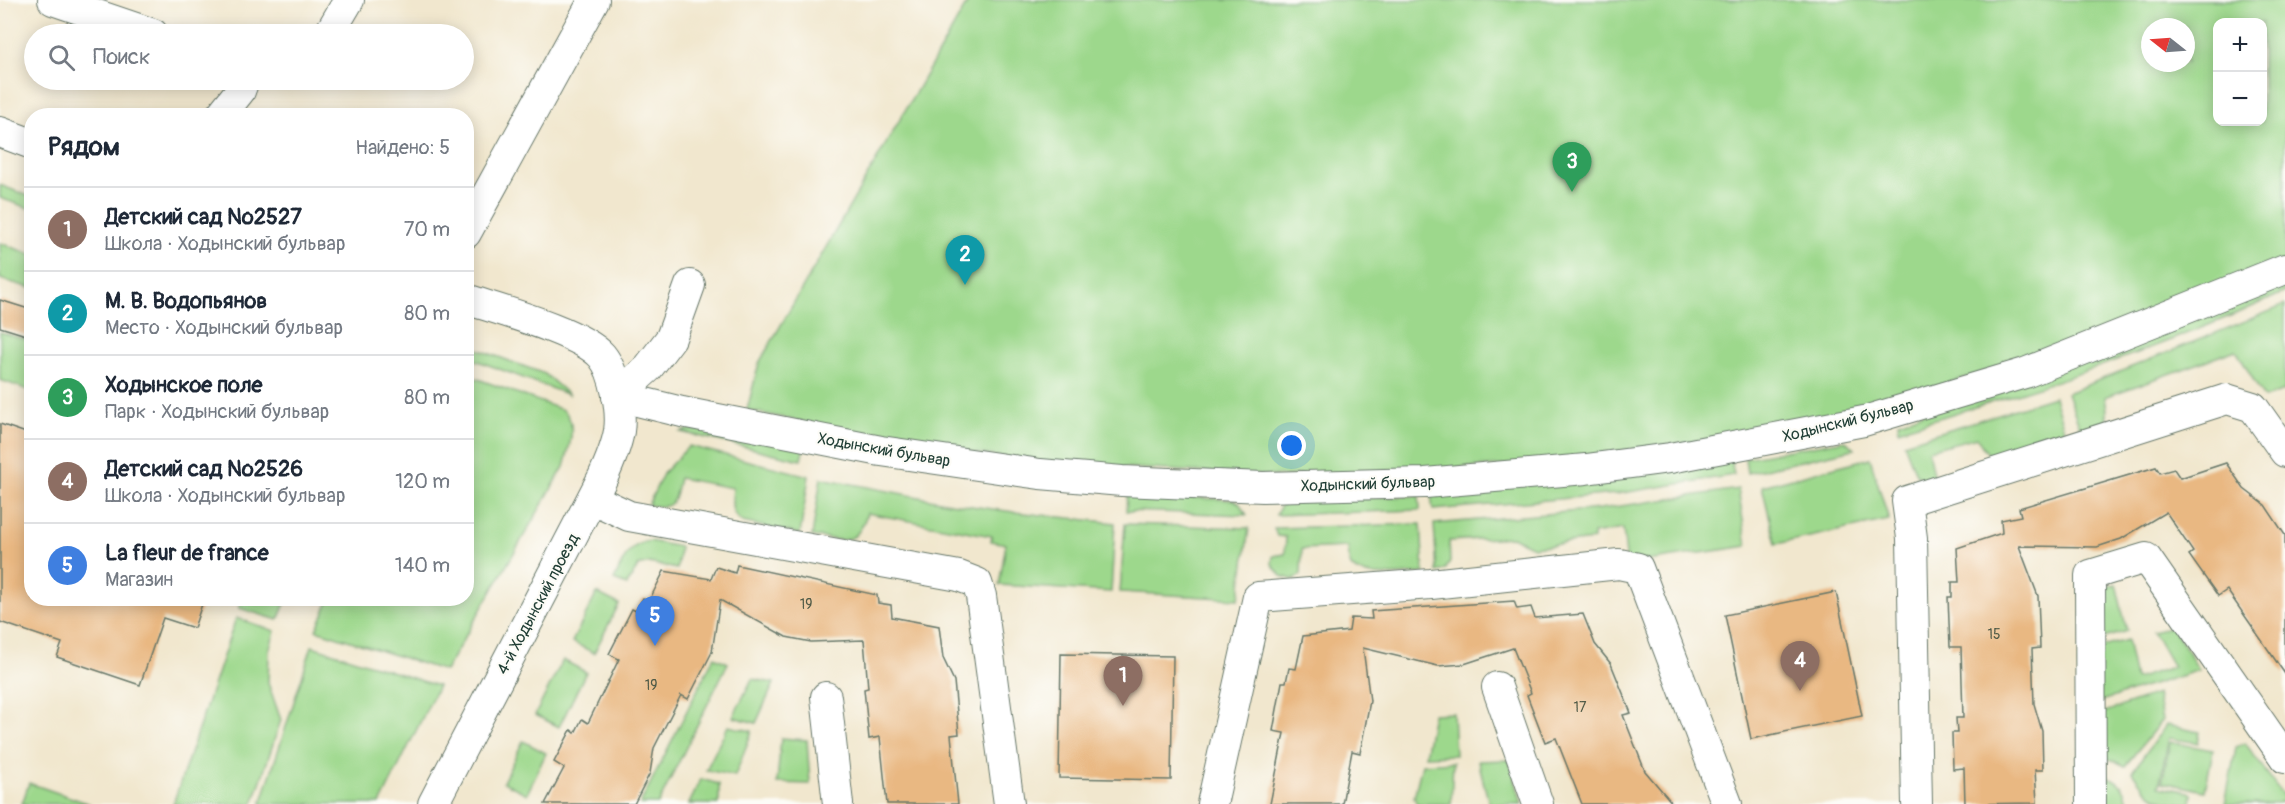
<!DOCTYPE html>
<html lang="ru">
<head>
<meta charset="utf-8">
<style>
	body { margin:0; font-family:Pangolin,sans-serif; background:#f6f6f7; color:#1f2937 }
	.controls { position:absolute; right:18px; top:18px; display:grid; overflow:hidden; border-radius:12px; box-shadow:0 3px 15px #0003 }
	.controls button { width:54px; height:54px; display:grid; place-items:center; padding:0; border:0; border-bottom:2px solid #e0e1e3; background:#fff; color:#1f2937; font:30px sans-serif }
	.compass { position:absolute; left:2141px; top:18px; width:54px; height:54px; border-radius:50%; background:#fff; box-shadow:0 3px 15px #0003; rotate:287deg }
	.you { position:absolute; left:1292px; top:446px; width:21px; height:21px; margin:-15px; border:4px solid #fff; border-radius:50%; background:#1a73e8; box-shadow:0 0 0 9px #1a73e833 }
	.badge { display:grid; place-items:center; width:39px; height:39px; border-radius:50%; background:#111827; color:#fff; font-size:20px; font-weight:700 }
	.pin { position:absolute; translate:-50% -50px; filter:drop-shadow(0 2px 3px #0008) }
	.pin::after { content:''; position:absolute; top:32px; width:21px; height:18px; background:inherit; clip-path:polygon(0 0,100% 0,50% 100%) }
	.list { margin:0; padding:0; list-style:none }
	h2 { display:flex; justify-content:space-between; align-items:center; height:78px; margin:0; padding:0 24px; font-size:26px }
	h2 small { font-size:20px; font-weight:400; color:#747a83 }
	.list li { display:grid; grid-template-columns:39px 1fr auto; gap:18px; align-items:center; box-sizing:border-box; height:84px; padding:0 24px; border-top:2px solid #e0e1e3 }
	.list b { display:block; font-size:22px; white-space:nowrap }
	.list p { margin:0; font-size:20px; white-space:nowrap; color:#747a83 }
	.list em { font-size:20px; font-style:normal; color:#747a83 }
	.icon { flex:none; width:33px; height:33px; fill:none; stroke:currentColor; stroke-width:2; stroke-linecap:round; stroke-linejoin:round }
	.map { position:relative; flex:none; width:2285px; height:804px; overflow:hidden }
	.search { position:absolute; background:#fff; box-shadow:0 3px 15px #0003; left:24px; top:24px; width:450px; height:66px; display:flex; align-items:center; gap:15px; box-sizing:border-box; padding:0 21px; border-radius:33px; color:#747a83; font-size:22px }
	.panel { position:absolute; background:#fff; box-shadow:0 3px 15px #0003; left:24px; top:108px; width:450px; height:498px; border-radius:24px }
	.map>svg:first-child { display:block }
</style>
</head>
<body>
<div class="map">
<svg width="2285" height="804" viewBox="0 0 2285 804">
	<rect width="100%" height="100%" fill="#fdfcf7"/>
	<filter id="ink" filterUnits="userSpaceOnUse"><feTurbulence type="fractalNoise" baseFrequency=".0167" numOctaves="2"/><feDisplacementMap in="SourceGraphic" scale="12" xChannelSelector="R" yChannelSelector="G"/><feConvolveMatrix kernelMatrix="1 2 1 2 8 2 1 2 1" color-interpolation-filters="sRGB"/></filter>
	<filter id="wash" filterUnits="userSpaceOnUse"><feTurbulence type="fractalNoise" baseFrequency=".008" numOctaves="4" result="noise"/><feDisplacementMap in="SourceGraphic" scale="24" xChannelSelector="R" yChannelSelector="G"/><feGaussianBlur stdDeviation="1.35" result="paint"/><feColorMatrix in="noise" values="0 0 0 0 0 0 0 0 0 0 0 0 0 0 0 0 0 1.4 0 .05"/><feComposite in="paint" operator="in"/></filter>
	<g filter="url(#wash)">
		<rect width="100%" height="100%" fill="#f1e7ce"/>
		<!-- green -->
		<g fill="#9dd88c" stroke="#5e8a60" stroke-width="1.5" fill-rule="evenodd">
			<path d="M969 0H2285V263L2109 335 1877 404 1739 435 1515 465 1277 476 1041 463 883 439 747 410 759 363ZM2218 22H2262V122H2218ZM2150 27H2186V63H2150Z"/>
			<path d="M0 185 31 197V209L0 198Z"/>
			<path d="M0 243 31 254V288L0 279Z"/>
			<path d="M2285 276V292C2161 349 2029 392 1898 430L1899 422Z"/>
			<path d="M2285 305V391L2264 398 2236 350 2105 397C2110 423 2107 426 2082 433L2067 393Z"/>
			<path d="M0 332 31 341V391L0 380Z"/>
			<path d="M466 345 545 374 569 395 467 357Z"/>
			<path d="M467 375 563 410C579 422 568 451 564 467L445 671 316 630 330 599 466 598Z"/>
			<path d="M2054 397 2067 439C2050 444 2007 463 1991 455 1983 451 1981 444 1977 437L1928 450 1933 475 1931 480 1924 481 1916 474 1904 443Z"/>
			<path d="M690 429 804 447 801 460 681 432Z"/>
			<path d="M1845 440 1854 449 1747 473 1745 458Z"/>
			<path d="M689 446 809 476 800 534 742 522C729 513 732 502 733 488L679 478C673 503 676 510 648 505L664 472Z"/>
			<path d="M1870 458 1889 520 1776 544 1762 486Z"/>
			<path d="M1731 460 1734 475 1616 494 1433 510 1431 495Z"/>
			<path d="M821 478 950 503 1014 512 1115 523 1111 592 999 585 1006 544 991 541 992 536 867 513C857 548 843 540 812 536Z"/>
			<path d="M1738 489 1747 546 1627 564 1623 529 1593 534V540L1533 547 1512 537 1449 541 1450 562 1445 570 1437 572 1434 524 1600 509Z"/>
			<path d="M1127 494 1234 500 1239 503 1247 515 1126 511Z"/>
			<path d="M1419 496 1420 510 1276 515 1281 505 1291 500Z"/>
			<path d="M1125 524 1249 528 1239 599 1120 592Z"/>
			<path d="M1421 524 1424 573C1407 574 1361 581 1351 566 1348 560 1349 553 1348 547L1302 549 1301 574 1294 580 1281 576 1272 564 1273 556 1285 554 1286 537 1277 536 1274 528Z"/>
			<path d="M650 541 680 547 677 569 649 563 638 566 627 585 614 580C622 563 628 543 650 541Z"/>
			<path d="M2116 584 2127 631 2098 640 2097 589Z"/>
			<path d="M597 593 619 604 594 653 572 642Z"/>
			<path d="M242 599V598L287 599 278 620 239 608Z"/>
			<path d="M236 618 275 631 269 651 268 683 281 720 253 804H173Z"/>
			<path d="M2172 627 2199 670 2099 702V648L2127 640 2135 679 2173 667 2153 632Z"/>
			<path d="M312 646 438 686 380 804H261Z"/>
			<path d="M714 657 728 663 658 804H640Z"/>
			<path d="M563 660 586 672 559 727 535 715Z"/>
			<path d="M752 679 774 683 756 723 733 717Z"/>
			<path d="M2157 694 2162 720 2125 766 2115 761 2100 756 2099 714Z"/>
			<path d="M1453 713 1455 755 1425 756 1433 714Z"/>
			<path d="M2166 725 2200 732 2198 743 2169 738 2159 786 2189 792 2192 794 2191 804C2159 804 2150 798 2132 772Z"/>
			<path d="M728 726 752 731 735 776 706 770Z"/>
			<path d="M781 738 807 740 810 784 777 783Z"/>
			<path d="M523 741 546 753 527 794 503 782Z"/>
			<path d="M2170 742 2213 750 2205 791 2162 782Z"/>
			<path d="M2245 743 2285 798V800L2277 804H2225L2236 747Z"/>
			<path d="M1509 760 1522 804H1489L1478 761Z"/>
			<path d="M1453 762 1451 804H1417L1414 797 1422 764Z"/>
			<path d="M2103 775C2119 780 2126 787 2128 804H2105Z"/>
			<path d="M701 779 719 784V804H689Z"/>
			<path d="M29 783 90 804H22Z"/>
		</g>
		<g id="blocks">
			<!-- building -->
			<g fill="#e9b882">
				<path d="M0 300 32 310V337L0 327Z"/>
				<path d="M0 424 32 435V598H204L194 628 163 618 140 685 57 657 62 643 0 622Z"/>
				<path d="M2226 463 2244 489 2265 505 2285 535V674L2227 590 2218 596 2189 555 2193 552 2166 512 2121 539 2097 547 2019 546 2038 596 2040 648 2032 649 2034 704 2042 731 2043 770H2035L2037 803 1965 804 1964 768 1953 769 1952 733H1957L1956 718H1963L1961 647H1950L1948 597H1952V582H1959L1957 548 2002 533 2001 520 2021 516 2019 508 2156 467 2160 473 2174 469 2180 478Z"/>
				<path d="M737 565 877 595 878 603 891 605 892 617 939 626 943 658 954 681 959 734 951 735 958 804H887L880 737 869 739 864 689 868 688 864 640 811 642 786 637 720 600 712 652 688 699 681 695 654 748 650 773 634 804H545L564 768 554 762 571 730 575 733 582 719 588 723 619 659 609 654 632 609 636 611 643 598 649 601 664 571 711 579 716 567 735 573Z"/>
				<path d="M1836 592 1862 716 1751 739 1725 615Z"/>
				<path d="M1514 601 1517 609 1531 607 1535 618 1583 614 1595 644 1611 664 1631 713 1623 715 1645 771 1673 804H1582L1556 738 1545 742 1527 695 1531 693 1513 648 1464 664 1438 666 1363 648 1370 701 1360 753 1352 751 1342 804H1270L1284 733 1273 731 1282 682H1286L1289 668 1296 669 1303 636 1349 631 1351 618 1372 619 1371 611Z"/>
				<path d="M1061 654 1173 656 1171 780 1059 778Z"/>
			</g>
		</g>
	</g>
	<g filter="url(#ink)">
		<use href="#blocks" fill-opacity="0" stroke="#68786a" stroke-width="1.5"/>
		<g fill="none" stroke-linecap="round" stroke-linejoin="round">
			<!-- minor casing -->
			<g stroke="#68786a" stroke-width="32">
				<g id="minor">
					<path d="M53 0 153 34"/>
					<path d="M329 34 349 0"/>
					<path d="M220 116 240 91 244 80"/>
					<path d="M0 132 32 144"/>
					<path d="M466 233 594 0"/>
					<path d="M617 396 682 412 881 451 1040 474 1122 481 1263 487 1425 483 1586 469 1670 458 1864 421 2025 373 2285 269"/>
					<path d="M617 396 648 368 671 338 690 285"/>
					<path d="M593 499 629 516 959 576 977 583 981 596 1009 804"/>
					<path d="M1497 687 1538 804"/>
					<path d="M826 697 838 804"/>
					<path d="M433 804 602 479C609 464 616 448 619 431 622 411 615 372 602 356 581 332 499 310 466 299"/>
					<path d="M1212 804 1258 597 1431 584 1619 564 1638 568 1727 804"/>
					<path d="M1917 804 1912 538 1907 501 2227 399 2253 407 2285 452"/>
					<path d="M2091 804 2090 575 2146 558 2285 758"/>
				</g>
			</g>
			<!-- minor -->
			<use href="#minor" stroke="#fff" stroke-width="30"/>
		</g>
	</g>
	<g text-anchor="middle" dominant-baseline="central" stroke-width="4.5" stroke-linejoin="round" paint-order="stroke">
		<!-- number labels -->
		<g font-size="14" fill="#525c48">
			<text x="806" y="604">19</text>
			<text x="1994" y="634">15</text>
			<text x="651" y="685">19</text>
			<text x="1580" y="707">17</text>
		</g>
		<!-- street labels -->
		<g font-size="16" fill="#1f3d34" stroke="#fdfcf7">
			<text transform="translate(1848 421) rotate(-14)">Ходынский бульвар</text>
			<text transform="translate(884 450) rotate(10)">Ходынский бульвар</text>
			<text transform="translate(1368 484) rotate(-2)">Ходынский бульвар</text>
			<text transform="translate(538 604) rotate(-62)">4-й Ходынский проезд</text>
		</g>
	</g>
</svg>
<div class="controls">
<button>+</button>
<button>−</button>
</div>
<svg class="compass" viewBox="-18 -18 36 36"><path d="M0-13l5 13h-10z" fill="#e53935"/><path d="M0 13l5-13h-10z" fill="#747a83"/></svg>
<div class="you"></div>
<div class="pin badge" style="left:1123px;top:706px;background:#8d6e63">1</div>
<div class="pin badge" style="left:965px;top:285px;background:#0f9aa8">2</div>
<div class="pin badge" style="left:1572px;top:192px;background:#2e9e5b">3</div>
<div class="pin badge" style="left:1800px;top:691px;background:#8d6e63">4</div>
<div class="pin badge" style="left:655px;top:646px;background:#3f7fe0">5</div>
<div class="search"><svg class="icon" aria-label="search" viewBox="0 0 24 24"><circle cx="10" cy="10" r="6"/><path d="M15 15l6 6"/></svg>Поиск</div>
<section class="panel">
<h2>Рядом<small>Найдено: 5</small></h2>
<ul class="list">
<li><span class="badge" style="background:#8d6e63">1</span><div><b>Детский сад №2527</b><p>Школа · Ходынский бульвар</p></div><em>70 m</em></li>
<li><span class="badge" style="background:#0f9aa8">2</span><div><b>М. В. Водопьянов</b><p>Место · Ходынский бульвар</p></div><em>80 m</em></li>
<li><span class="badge" style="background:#2e9e5b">3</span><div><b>Ходынское поле</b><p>Парк · Ходынский бульвар</p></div><em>80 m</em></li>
<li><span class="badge" style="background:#8d6e63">4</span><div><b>Детский сад №2526</b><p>Школа · Ходынский бульвар</p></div><em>120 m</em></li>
<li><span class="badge" style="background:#3f7fe0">5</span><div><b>La fleur de france</b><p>Магазин</p></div><em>140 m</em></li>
</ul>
</section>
</div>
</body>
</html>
